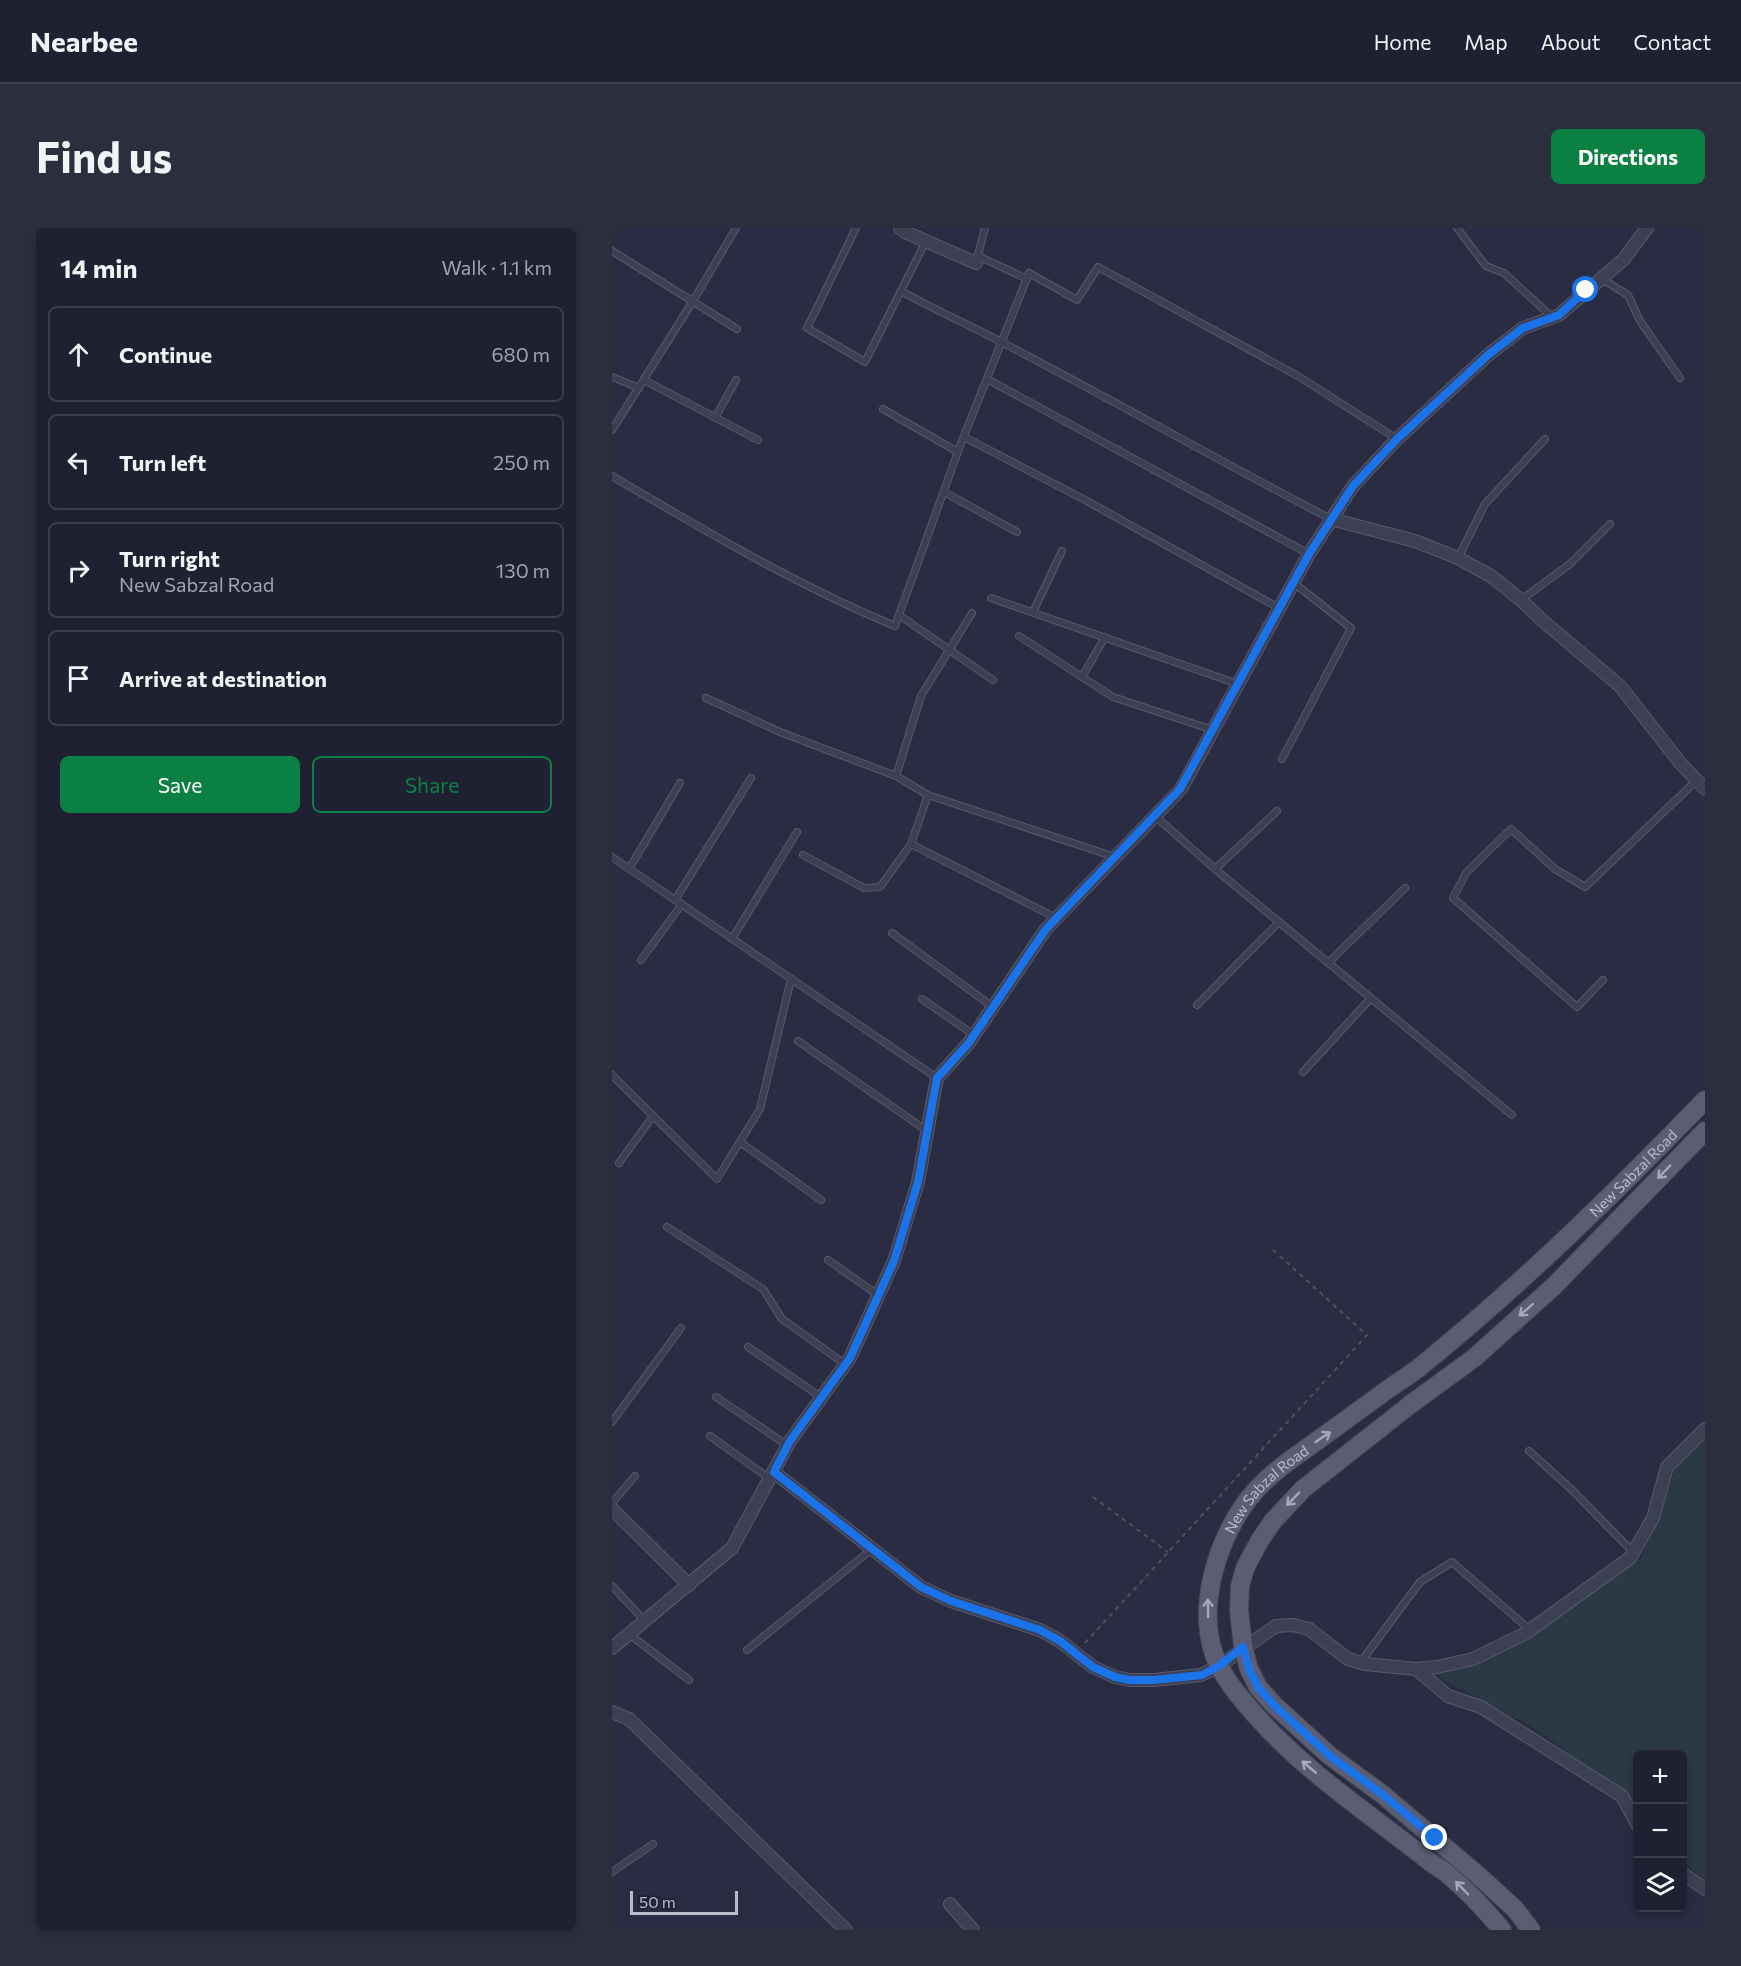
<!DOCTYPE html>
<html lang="en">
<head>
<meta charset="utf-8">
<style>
	body { margin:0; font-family:Commissioner,sans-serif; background:#2c2e3e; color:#f1f3f6 }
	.controls { position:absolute; right:18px; bottom:18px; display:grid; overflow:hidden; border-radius:9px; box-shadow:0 3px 9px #0003 }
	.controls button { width:54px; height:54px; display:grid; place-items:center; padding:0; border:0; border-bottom:2px solid #3c3e4d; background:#1f2132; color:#f1f3f6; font:30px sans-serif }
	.scale { position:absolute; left:18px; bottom:15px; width:108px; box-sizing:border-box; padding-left:6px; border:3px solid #babccc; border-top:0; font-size:16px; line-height:21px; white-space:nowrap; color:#babccc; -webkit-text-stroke:4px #212438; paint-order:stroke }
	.stop { position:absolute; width:18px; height:18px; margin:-14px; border:4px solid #1a73e8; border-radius:50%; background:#fff }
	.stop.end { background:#1a73e8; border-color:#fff; box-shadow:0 2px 6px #0008 }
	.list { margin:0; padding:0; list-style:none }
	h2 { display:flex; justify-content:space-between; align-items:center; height:78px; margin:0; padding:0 24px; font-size:26px }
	h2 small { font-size:20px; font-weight:400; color:#a1a3ac }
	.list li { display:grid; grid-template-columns:39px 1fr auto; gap:18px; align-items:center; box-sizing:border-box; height:96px; margin:0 12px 12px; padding:0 12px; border:2px solid #3c3e4d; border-radius:9px }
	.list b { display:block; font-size:22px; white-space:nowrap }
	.list p { margin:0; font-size:20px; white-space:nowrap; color:#a1a3ac }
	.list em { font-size:20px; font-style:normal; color:#a1a3ac }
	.actions { display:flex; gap:12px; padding:18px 24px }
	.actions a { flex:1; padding:14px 0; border:2px solid #0b8043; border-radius:9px; text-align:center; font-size:21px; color:#0b8043 }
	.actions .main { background:#0b8043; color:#fff }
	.icon { flex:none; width:33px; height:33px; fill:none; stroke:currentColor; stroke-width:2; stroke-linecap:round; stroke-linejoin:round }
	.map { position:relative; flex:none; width:1093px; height:1702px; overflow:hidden; border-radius:9px }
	header { display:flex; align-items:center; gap:36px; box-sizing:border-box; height:84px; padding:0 30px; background:#1f2132; border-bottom:2px solid #3c3e4d }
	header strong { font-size:28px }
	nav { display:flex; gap:33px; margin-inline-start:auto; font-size:21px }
	.intro { display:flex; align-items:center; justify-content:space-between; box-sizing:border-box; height:144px; padding:0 36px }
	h1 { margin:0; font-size:42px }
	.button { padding:15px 27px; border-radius:9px; background:#0b8043; color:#fff; font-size:21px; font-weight:700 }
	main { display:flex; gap:36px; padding:0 36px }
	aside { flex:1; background:#1f2132; border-radius:9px; box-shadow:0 3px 9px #0003 }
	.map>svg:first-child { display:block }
</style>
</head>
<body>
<header>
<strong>Nearbee</strong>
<nav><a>Home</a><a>Map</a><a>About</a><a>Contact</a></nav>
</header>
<div class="intro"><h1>Find us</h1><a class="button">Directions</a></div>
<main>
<aside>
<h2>14 min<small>Walk · 1.1 km</small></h2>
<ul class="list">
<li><svg class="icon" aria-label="ahead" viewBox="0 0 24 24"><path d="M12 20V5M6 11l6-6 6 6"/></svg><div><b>Continue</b></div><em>680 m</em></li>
<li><svg class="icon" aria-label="left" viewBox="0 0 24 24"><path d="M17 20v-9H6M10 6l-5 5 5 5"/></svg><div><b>Turn left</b></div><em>250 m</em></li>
<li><svg class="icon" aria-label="right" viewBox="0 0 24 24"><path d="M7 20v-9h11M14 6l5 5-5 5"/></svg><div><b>Turn right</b><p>New Sabzal Road</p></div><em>130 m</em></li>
<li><svg class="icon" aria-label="arrive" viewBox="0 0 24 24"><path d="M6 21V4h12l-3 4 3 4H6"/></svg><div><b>Arrive at destination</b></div></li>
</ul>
<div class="actions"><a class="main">Save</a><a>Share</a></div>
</aside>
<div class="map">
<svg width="1093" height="1702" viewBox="0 0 1093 1702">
	<rect width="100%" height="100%" fill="#292c43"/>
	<!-- green -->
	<path fill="#2b3944" d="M1093 1209V1652L1071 1634 1070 1526H1026L1025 1584 1013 1566 925 1502 830 1451 823 1443 859 1437 917 1411 1029 1329 1048 1289 1064 1236Z"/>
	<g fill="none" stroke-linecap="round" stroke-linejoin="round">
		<!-- lane casing -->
		<g stroke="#585a6d" stroke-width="8">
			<g id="lane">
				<path d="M244 0 195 100 253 134 314 13"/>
				<path d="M845 0 874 38 892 45 940 89"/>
				<path d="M0 23 125 101"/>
				<path d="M366 28 415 51"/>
				<path d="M365 31 373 0"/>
				<path d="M988 50 1016 67 1028 93 1068 150"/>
				<path d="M289 63C323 82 357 97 391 115 501 172 609 234 719 291"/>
				<path d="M0 149 27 160"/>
				<path d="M375 151 697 326"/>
				<path d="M32 152 146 212"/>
				<path d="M271 181 346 224"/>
				<path d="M103 190 124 152"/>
				<path d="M0 202 81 73 124 0"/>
				<path d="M352 209 475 273 667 380"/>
				<path d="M0 248C92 302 184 357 283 398L348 218 417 45 465 72 486 39 686 148 785 211"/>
				<path d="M332 264 405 304"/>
				<path d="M846 330 873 276 933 211"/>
				<path d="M379 370 626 456"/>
				<path d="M909 372 958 336 998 296"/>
				<path d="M421 384 450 323"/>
				<path d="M287 387 381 452"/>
				<path d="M407 408 501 469 601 502"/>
				<path d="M470 449 493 409"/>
				<path d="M94 470 168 504 284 548 316 567 503 629"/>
				<path d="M670 531 739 400 682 355"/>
				<path d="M284 548 309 468 360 385"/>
				<path d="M543 588 603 641 900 887"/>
				<path d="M299 616 444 690"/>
				<path d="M191 627 252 660 268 659 299 616 316 567"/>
				<path d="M0 629 325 850"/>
				<path d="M17 641 68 555"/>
				<path d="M603 641 665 583"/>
				<path d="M63 672 139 550"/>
				<path d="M280 705 381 779"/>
				<path d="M120 711 185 604"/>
				<path d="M29 732 70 676"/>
				<path d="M716 735 793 660"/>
				<path d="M991 752 965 779 841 670 854 645 899 601 943 641 973 659 1084 553"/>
				<path d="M310 771 362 807"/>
				<path d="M585 777 667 694"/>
				<path d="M186 813 315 903"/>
				<path d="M691 844 759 770"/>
				<path d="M0 847 105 951 148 881 179 751"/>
				<path d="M128 914 209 972"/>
				<path d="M7 935 41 888"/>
				<path d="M55 999 151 1061 170 1091 233 1136"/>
				<path d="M216 1032 266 1067"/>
				<path d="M136 1119 209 1169"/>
				<path d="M104 1169 175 1217"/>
				<path d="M0 1194 69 1100"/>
				<path d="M98 1208 158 1251"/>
				<path d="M917 1223 959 1261 1021 1324"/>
				<path d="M0 1275 23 1248"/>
				<path d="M0 1358 33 1393"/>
				<path d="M17 1406 77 1452"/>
				<path d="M135 1422 260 1321"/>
				<path d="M748 1435 808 1354 840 1334 918 1402"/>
				<path d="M0 1644 41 1616"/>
			</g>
		</g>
		<!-- street casing -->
		<g stroke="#585a6d" stroke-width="14">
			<g id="street">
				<path d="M288 0 293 4 364 35"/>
				<path d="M719 291 803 313 846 330 879 348 909 372 931 393 1008 458 1069 536 1093 561"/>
				<path d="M162 1244 309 1359 339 1373 428 1402 448 1413 481 1439 503 1449 518 1452H542L589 1447 607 1438 664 1398 681 1397 697 1401 736 1431 753 1436 804 1441 836 1468 869 1479 1010 1568 1026 1598"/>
				<path d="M0 1281 77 1357"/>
				<path d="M0 1420 120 1320 178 1213 238 1130 282 1033 306 954 325 850 356 816 434 701 569 561 697 326 741 258 785 211 876 127 911 100 947 87 1012 31 1035 0"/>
				<path d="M804 1441 825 1439 861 1431 914 1405 1018 1330 1041 1290 1055 1239 1093 1201"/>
				<path d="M0 1484 17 1491 234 1702"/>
				<path d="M1070 1645 1093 1661"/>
				<path d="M338 1676 361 1702"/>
			</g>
		</g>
		<!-- primary casing -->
		<g stroke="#434659" stroke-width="20">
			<g id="primary">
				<path id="s1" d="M890 1702C875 1684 859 1666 841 1651 834 1644 825 1639 817 1633 759 1587 695 1545 646 1490 631 1473 617 1457 607 1438 580 1385 606 1304 644 1262 664 1240 689 1225 713 1207 734 1192 754 1177 775 1162 786 1154 798 1147 809 1138 910 1056 1002 966 1093 872"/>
				<path d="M919 1702 903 1681 867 1648 770 1566 718 1528 662 1477 646 1459 637 1441 631 1418 627 1382 628 1358 633 1340 648 1312 661 1293 691 1261 799 1176 862 1130 942 1058 1093 903"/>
			</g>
		</g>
		<!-- path -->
		<g stroke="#495660" stroke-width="2" stroke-dasharray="4.5 4.5" stroke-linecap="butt">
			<path d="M481 1269 556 1324"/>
			<path d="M473 1415 755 1107 660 1021"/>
		</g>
		<!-- lane -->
		<use href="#lane" stroke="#3d3f52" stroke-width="6"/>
		<!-- street -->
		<use href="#street" stroke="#3d3f52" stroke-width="12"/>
		<!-- primary -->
		<use href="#primary" stroke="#5b5e72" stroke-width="18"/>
	</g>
	<!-- one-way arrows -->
	<defs><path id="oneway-shaft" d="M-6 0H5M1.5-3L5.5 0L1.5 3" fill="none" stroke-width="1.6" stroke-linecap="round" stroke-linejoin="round" transform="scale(1.5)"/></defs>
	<g stroke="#a7a9ba">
		<use href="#oneway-shaft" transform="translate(1052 944) rotate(134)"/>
		<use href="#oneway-shaft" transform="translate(914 1082) rotate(139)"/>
		<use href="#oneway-shaft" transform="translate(711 1209) rotate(-34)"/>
		<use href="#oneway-shaft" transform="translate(681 1271) rotate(134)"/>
		<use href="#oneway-shaft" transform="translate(596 1380) rotate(-91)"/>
		<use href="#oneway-shaft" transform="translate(697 1539) rotate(-140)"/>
		<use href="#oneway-shaft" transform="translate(850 1660) rotate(-134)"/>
	</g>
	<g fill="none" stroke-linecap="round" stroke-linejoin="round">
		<!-- route -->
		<path stroke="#1a73e8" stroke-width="8" d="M823 1610 770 1566 718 1528 662 1477 646 1459 637 1441 631 1419 607 1438 590 1447 542 1452H518L503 1449 481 1439 448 1413 428 1402 339 1373 309 1359 162 1244 178 1213 238 1130 282 1033 306 954 325 850 356 816 434 701 568 561 697 326 741 258 785 211 876 127 911 100 947 87 974 62"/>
	</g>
	<g text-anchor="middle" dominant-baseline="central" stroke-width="4.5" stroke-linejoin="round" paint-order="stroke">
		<!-- street labels -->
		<g font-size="15" fill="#babccc" stroke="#212438">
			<text stroke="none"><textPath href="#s1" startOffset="1072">New Sabzal Road</textPath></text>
			<text stroke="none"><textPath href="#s1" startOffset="586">New Sabzal Road</textPath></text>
		</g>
	</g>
</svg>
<div class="controls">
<button>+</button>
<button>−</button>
<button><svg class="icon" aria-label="layers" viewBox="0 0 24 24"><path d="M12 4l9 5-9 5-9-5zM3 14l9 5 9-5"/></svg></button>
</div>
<div class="scale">50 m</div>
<div class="stop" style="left:974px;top:62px"></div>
<div class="stop end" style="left:823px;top:1610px"></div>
</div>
</main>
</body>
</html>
